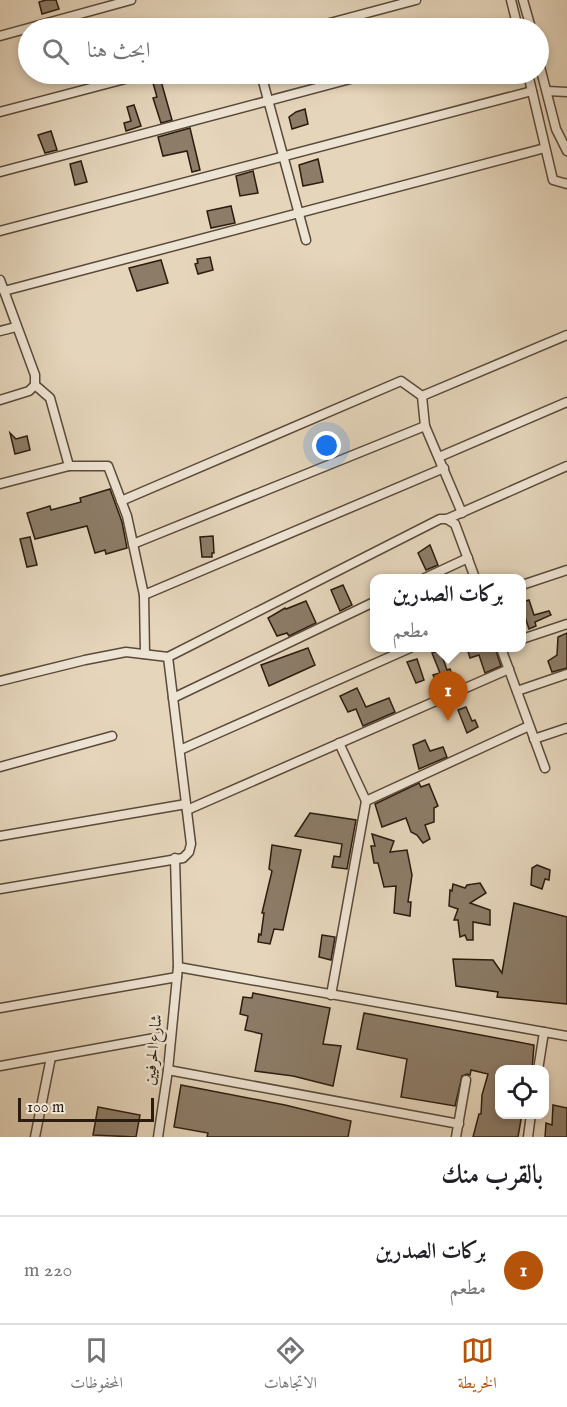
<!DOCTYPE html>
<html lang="ar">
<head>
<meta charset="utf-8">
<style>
	body { margin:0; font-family:"IM FELL English",Amiri,serif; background:#f6f6f6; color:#202124; direction:rtl }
	.controls { position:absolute; right:18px; bottom:18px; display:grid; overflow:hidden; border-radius:12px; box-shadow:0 3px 9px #0003 }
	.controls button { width:54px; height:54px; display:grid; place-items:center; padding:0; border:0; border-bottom:2px solid #e0e0e0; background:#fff; color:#202124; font:30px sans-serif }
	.scale { position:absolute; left:18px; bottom:15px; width:136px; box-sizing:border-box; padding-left:6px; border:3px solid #2b1c0f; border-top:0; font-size:16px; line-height:21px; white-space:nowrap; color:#2b1c0f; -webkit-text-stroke:4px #eee4d3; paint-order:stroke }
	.you { position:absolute; left:327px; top:446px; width:21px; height:21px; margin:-15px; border:4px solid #fff; border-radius:50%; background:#1a73e8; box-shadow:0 0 0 9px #1a73e833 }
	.badge { display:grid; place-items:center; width:39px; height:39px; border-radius:50%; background:#b45309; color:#fff; font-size:20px; font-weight:700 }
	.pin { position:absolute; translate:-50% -50px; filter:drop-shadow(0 2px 3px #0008) }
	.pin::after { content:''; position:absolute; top:32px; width:21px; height:18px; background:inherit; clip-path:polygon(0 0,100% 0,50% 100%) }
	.popup { position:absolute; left:370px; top:574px; width:156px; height:78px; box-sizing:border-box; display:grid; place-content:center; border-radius:12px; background:#fff; filter:drop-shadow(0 2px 4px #0005); font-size:20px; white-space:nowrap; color:#757577 }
	.popup b { font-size:22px; color:#202124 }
	.popup::after { content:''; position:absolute; left:50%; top:100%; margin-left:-12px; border:12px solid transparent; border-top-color:#fff }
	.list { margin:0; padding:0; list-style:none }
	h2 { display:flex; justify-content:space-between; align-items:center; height:78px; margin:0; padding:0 24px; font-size:26px }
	h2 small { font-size:20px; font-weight:400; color:#757577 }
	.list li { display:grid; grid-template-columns:39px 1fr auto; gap:18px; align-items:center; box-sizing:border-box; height:108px; padding:0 24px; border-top:2px solid #e0e0e0 }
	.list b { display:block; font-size:22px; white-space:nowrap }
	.list p { margin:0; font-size:20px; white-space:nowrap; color:#757577 }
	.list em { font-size:20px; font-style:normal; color:#757577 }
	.icon { flex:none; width:33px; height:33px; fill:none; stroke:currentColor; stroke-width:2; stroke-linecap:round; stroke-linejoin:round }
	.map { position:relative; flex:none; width:567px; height:1137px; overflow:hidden; direction:ltr }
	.search { position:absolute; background:#fff; box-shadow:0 3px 9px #0003; left:18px; right:18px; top:18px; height:66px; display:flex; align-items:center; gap:15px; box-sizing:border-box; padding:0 21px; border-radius:33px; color:#757577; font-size:22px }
	.sheet { height:186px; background:#fff }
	nav { display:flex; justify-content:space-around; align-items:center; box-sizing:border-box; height:84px; border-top:2px solid #e0e0e0; background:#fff; font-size:16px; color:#757577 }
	nav a { display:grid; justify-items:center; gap:3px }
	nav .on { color:#b45309 }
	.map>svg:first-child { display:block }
</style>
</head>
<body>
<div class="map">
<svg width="567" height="1137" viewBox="0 0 567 1137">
	<rect width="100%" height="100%" fill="#e5d5bb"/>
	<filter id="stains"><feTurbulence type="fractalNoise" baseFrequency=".00333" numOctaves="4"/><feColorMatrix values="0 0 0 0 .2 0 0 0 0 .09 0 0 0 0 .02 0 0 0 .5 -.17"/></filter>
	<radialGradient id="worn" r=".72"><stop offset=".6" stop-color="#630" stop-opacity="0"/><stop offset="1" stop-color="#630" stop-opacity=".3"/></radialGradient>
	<!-- building -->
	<g fill="#8c7c68" stroke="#2b1c0f" stroke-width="1.5">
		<path d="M46 0H56L59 9 42 14 39 2Z"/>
		<path d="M159 74 172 120 161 123 153 98 157 97 151 76Z"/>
		<path d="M134 105 141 126 126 131 124 123 131 121 127 107Z"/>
		<path d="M305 109 308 124 292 129 289 117 296 112Z"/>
		<path d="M190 128 200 170 192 172 187 151 163 156 158 137Z"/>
		<path d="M51 131 57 150 45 153 38 135Z"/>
		<path d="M318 159 323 182 303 186 299 165Z"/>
		<path d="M81 161 87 182 75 185 70 164Z"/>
		<path d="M253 171 258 193 240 196 236 176Z"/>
		<path d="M231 206 235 223 211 228 207 211Z"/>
		<path d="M210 257 213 270 198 274 195 264 198 263 197 259Z"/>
		<path d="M161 260 168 283 137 291 129 268Z"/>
		<path d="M10 433 16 439 27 436 30 450 15 454Z"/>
		<path d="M110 489 122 522 127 548 106 554 105 550 95 553 87 526 35 539 27 513 50 506 51 510 81 502 80 498Z"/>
		<path d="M213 536 214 553H212V557H202L200 537Z"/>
		<path d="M30 537 37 565 27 567 20 539Z"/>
		<path d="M430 545 438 565 426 570 418 553Z"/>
		<path d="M343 585 352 605 340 611 331 590Z"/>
		<path d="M529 600 534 615 549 611 551 615 535 622 536 626 529 629 522 608V602Z"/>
		<path d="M306 601 316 623 289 636 287 633 277 636 268 618 285 608 286 609Z"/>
		<path d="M567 633V668L552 672 548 661 557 655 558 637Z"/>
		<path d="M308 648 315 665 269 686 261 665Z"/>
		<path d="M467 648H495L501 666 485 673 479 655 470 658Z"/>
		<path d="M440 650 447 670 450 669 454 680 446 683 447 687 440 690 433 675 440 673 432 653Z"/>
		<path d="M417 659 424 680 416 683 407 662Z"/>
		<path d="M357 688 366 707 389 698 395 712 363 726 356 709 348 712 340 696Z"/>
		<path d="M466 707 472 721 475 720 478 727 467 733 458 710Z"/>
		<path d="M425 740 430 751 443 747 447 757 419 769 413 745Z"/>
		<path d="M419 783 421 787 429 784 438 806 434 808V822L425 825 430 839 423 843 417 835 411 832 406 818 382 827 375 804Z"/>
		<path d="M310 813 356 820 347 869 332 867 334 856 340 857 342 844 295 836Z"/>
		<path d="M372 834 394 841 390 852 407 850 412 875 408 902H411L410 916 394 913 396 886 384 887 378 863H374L371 846H375Z"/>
		<path d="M272 845 301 850 283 930 274 929 270 944 258 942 259 934 261 935 264 913H262L272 871 269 869Z"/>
		<path d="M537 865 550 870 549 880 545 879 542 889 531 885 532 868Z"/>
		<path d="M480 883 486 893 470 903 490 910V925L473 922V940H467L465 935 460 937 458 920H454L458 909 449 906 450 890 452 891 453 884 465 888 467 885Z"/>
		<path d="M514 903 567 917V1004L497 997 498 992 456 986 453 959 493 960 502 973Z"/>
		<path d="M322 935 335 937 331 960 319 957Z"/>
		<path d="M253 993 330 1008 323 1044 341 1046 333 1086 293 1076 255 1071 262 1034 245 1030 248 1016 240 1014 243 997 252 998Z"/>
		<path d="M364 1013 534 1045 532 1070H500V1114H522L518 1137H473L479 1114H481L482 1095 488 1074 471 1070 470 1075 467 1074 462 1076 455 1106 401 1097 407 1059 357 1049Z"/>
		<path d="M181 1085 285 1105 351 1121 348 1137H207L208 1133 174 1127Z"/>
		<path d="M553 1105 567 1108V1137H545L546 1123 552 1125Z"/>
		<path d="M98 1107 140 1115 136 1137 93 1135Z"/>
	</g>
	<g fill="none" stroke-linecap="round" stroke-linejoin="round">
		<!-- minor casing -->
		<g stroke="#5a4a3a" stroke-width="11">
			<g id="minor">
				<path d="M511 0 518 28"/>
				<path d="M523 0 531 28"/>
				<path d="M311 28 416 0"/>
				<path d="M0 36 131 0"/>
				<path d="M538 59 556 129 567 151"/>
				<path d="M261 74 306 240"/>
				<path d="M528 74 553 180 567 184"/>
				<path d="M547 91 567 92"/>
				<path d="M0 112 144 74"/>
				<path d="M0 172 369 74"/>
				<path d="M0 231 532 91"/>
				<path d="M0 280 35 375V385L29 391 0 400"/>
				<path d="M4 291 545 148"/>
				<path d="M0 331 16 327"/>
				<path d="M35 385 50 398 69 466"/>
				<path d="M422 396 567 335"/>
				<path d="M439 457 567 402"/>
				<path d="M0 484 69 466H108L127 516 144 595 145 654"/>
				<path d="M121 501 401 381 422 396 425 426 462 513"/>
				<path d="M447 519 455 524 475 578"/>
				<path d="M133 544 425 426"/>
				<path d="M425 578 468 558"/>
				<path d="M522 585 567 570"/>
				<path d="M144 595 444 468"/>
				<path d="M522 639 567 624"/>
				<path d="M501 648 545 768"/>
				<path d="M0 681 85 660 126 652 168 657 440 519H447L567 466"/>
				<path d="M517 691 567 674"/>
				<path d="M173 698 374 602"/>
				<path d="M534 739 567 728"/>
				<path d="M180 750 410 648"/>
				<path d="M0 767 112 736"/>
				<path d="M366 801 529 726"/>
				<path d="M187 810 509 669"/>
				<path d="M0 836 186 804"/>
				<path d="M0 889 183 858 189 852 191 844 168 657"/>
				<path d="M178 967 567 1036"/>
				<path d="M331 995 366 801 339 743"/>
				<path d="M0 1008 177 977"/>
				<path d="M0 1066 171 1035"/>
				<path d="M168 1070 459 1124"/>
				<path d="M538 1070 544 1032"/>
				<path d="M35 1137 51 1057"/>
				<path d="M158 1137 168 1070 178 967 175 858"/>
				<path d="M456 1137 466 1080"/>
				<path d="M528 1137 531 1114"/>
			</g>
		</g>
		<!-- minor -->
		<use href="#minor" stroke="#eee4d3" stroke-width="8"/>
	</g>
	<g text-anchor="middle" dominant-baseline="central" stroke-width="5" stroke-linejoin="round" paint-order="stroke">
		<!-- street labels -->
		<g font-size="16" fill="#2b1c0f" stroke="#eee4d3">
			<text transform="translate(154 1050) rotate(-84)">شارع الحرفيين</text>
		</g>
	</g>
	<rect width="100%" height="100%" filter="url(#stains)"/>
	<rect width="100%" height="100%" fill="url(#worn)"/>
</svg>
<div class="controls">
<button><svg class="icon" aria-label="locate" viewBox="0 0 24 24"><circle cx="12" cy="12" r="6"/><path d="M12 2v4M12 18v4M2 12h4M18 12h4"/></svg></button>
</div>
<div class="scale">100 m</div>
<div class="you"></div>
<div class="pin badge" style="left:448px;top:721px">1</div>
<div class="popup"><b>بركات الصدرين</b>مطعم</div>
<div class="search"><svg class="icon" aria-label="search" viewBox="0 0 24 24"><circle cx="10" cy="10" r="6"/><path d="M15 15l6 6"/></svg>ابحث هنا</div>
</div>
<section class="sheet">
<h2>بالقرب منك<small></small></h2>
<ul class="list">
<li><span class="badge">1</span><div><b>بركات الصدرين</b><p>مطعم</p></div><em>220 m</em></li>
</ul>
</section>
<nav>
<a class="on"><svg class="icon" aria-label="map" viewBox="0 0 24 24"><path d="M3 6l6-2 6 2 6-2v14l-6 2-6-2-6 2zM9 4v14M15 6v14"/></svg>الخريطة</a>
<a><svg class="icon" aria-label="directions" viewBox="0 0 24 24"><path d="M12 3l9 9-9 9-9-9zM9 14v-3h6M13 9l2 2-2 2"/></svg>الاتجاهات</a>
<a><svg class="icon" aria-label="saved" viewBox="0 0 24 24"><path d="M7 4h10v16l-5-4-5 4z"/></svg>المحفوظات</a>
</nav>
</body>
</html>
